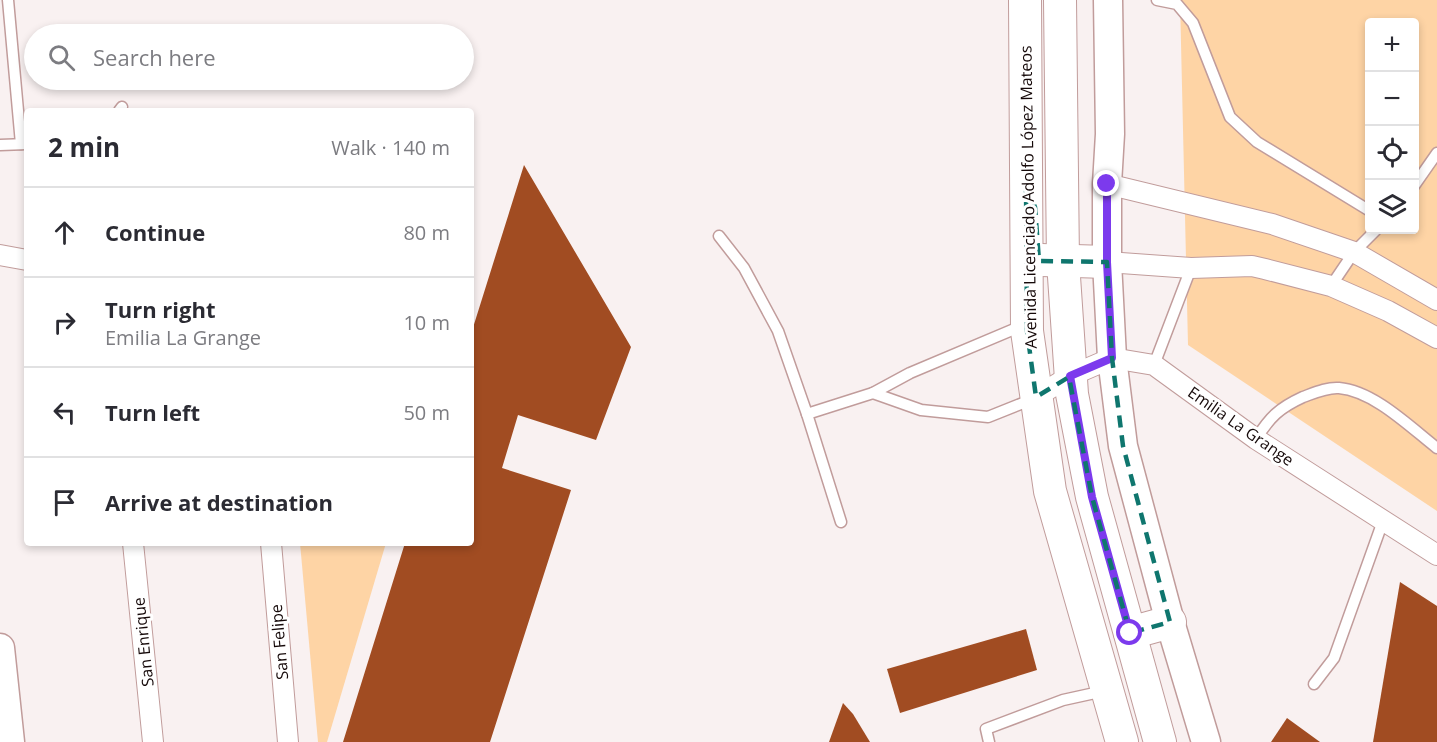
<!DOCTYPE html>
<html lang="en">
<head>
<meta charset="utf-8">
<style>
	body { margin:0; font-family:"Open Sans",sans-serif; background:#f7f7f7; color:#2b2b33 }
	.controls { position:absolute; right:18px; top:18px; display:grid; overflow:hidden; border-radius:6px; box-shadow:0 3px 9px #0003 }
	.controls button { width:54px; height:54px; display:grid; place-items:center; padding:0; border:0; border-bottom:2px solid #e1e1e2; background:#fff; color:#2b2b33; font:30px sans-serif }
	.stop { position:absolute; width:18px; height:18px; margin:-14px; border:4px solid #7c3aed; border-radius:50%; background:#fff }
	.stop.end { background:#7c3aed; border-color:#fff; box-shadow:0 2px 6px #0008 }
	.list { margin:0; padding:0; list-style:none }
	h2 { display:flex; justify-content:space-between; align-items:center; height:78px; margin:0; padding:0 24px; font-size:26px }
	h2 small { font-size:20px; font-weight:400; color:#7c7c81 }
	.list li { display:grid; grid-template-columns:39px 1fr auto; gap:18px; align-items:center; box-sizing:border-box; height:90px; padding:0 24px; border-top:2px solid #e1e1e2 }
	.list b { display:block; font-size:22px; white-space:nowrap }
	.list p { margin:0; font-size:20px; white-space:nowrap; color:#7c7c81 }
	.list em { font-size:20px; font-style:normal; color:#7c7c81 }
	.icon { flex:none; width:33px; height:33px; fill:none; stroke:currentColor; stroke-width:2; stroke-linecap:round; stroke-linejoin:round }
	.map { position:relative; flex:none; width:1437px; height:742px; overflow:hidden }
	.search { position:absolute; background:#fff; box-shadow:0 3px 9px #0003; left:24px; top:24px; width:450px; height:66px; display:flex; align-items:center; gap:15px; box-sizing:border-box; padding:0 21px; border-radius:33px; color:#7c7c81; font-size:22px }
	.panel { position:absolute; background:#fff; box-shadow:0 3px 9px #0003; left:24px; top:108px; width:450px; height:438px; border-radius:6px }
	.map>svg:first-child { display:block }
</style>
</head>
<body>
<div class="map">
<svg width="1437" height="742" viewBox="0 0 1437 742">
	<rect width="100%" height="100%" fill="#f9f1f1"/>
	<!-- green -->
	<g fill="#fed4a5" fill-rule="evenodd">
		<path d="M1180 0H1437V511L1188 345ZM1370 22H1414V230H1370Z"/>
		<path d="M300 543H386L327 742H318Z"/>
	</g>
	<!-- building -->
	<g fill="#a14c22">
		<path d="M524 165 631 347 596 440 518 415 502 468 571 490 490 742H343L405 543H471V334Z"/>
		<path d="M1400 582 1437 606V742H1373Z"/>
		<path d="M1026 629 1037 670 900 713 887 669Z"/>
		<path d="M843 703 853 714 870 742H829Z"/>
		<path d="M1287 718 1320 742H1271Z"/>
	</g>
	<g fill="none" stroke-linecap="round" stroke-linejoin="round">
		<!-- lane casing -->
		<g stroke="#c19c9b" stroke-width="13">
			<g id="lane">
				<path d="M8 0 21 144"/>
				<path d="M1157 0 1177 4 1193 23 1230 117 1257 142 1370 211"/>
				<path d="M119 111 122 107"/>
				<path d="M0 145 27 144"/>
				<path d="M1414 186 1437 153"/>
				<path d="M719 236 744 268 778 331 807 414 873 393 921 410 988 417 1033 399"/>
				<path d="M1331 286 1354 252 1376 230"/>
				<path d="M1154 365 1191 268"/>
				<path d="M873 393 910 373 1024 325"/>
				<path d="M807 414 841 522"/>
				<path d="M1256 439C1270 417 1279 408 1303 397 1314 393 1327 387 1339 388 1374 391 1410 427 1437 448"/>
				<path d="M1314 684 1334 658 1383 521"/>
				<path d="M989 742 986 729 1063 700 1104 691"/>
			</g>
		</g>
		<!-- street casing -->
		<g stroke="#c19c9b" stroke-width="22">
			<g id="street">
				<path d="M1107 184 1272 224 1354 252 1437 300"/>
				<path d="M0 255 27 260"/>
				<path d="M1107 262 1191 268 1252 266 1265 269 1331 286 1388 311 1437 338"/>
				<path d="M1036 397 1070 376 1112 358 1154 365 1256 439 1437 555"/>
				<path d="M133 543 153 742"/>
				<path d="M271 543 288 742"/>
			</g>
		</g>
		<!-- secondary casing -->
		<g stroke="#c19c9b" stroke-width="31">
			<g id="secondary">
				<path d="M1108 0 1110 134 1107 184V262L1112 358 1123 446 1170 622 1206 742"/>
				<path d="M0 648 10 742"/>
			</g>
		</g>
		<!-- primary casing -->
		<g stroke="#c19c9b" stroke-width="34">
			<g id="primary">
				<path d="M1025 0 1027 331 1050 491 1122 742"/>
				<path d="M1060 0 1063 262 1072 394 1092 497 1160 742"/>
				<path d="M1041 260 1107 262"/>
				<path d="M1130 633 1170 622"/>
			</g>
		</g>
		<!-- lane -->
		<use href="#lane" stroke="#fff" stroke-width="10"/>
		<!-- street -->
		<use href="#street" stroke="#fff" stroke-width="20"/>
		<!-- secondary -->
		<use href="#secondary" stroke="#fff" stroke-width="28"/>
		<!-- primary -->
		<use href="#primary" stroke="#fff" stroke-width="32"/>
	</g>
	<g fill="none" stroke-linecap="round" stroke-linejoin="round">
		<!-- route -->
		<path stroke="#7c3aed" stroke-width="8" d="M1107 184V262L1112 358 1070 376 1092 497 1130 633"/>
	</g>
	<!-- marked area -->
	<path fill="none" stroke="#0f766e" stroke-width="4.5" stroke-dasharray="12 8" stroke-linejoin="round" d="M1026 185 1035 207 1039 261 1107 262 1112 358 1123 446 1170 622 1130 633 1092 497 1069 377 1036 397 1027 331Z"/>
	<g text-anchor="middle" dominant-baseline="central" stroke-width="6" stroke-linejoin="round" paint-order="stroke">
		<!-- street labels -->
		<g font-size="16" fill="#150909" stroke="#fff">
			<text transform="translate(1028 197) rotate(-91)">Avenida Licenciado Adolfo López Mateos</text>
			<text transform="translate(1241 426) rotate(35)">Emilia La Grange</text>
			<text transform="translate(143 642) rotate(-96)">San Enrique</text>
			<text transform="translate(279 642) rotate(-95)">San Felipe</text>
		</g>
	</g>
</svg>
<div class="controls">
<button>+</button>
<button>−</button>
<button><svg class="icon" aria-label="locate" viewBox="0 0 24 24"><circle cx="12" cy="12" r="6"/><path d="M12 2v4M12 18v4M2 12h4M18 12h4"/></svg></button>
<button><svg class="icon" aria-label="layers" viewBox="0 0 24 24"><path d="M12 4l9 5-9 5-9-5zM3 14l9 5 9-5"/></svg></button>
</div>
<div class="stop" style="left:1130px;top:633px"></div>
<div class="stop end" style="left:1107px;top:184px"></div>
<div class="search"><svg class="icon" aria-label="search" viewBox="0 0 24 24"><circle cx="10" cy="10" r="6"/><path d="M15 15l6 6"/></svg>Search here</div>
<section class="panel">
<h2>2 min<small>Walk · 140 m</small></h2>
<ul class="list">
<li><svg class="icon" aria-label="ahead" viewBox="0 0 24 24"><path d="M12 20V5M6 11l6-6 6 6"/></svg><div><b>Continue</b></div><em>80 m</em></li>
<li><svg class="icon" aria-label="right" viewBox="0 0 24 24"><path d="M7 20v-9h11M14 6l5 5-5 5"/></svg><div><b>Turn right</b><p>Emilia La Grange</p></div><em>10 m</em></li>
<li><svg class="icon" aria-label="left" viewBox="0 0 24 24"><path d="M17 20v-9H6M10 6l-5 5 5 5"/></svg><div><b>Turn left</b></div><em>50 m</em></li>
<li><svg class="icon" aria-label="arrive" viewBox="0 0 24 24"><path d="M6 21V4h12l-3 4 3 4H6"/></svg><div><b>Arrive at destination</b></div></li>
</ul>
</section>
</div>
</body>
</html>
